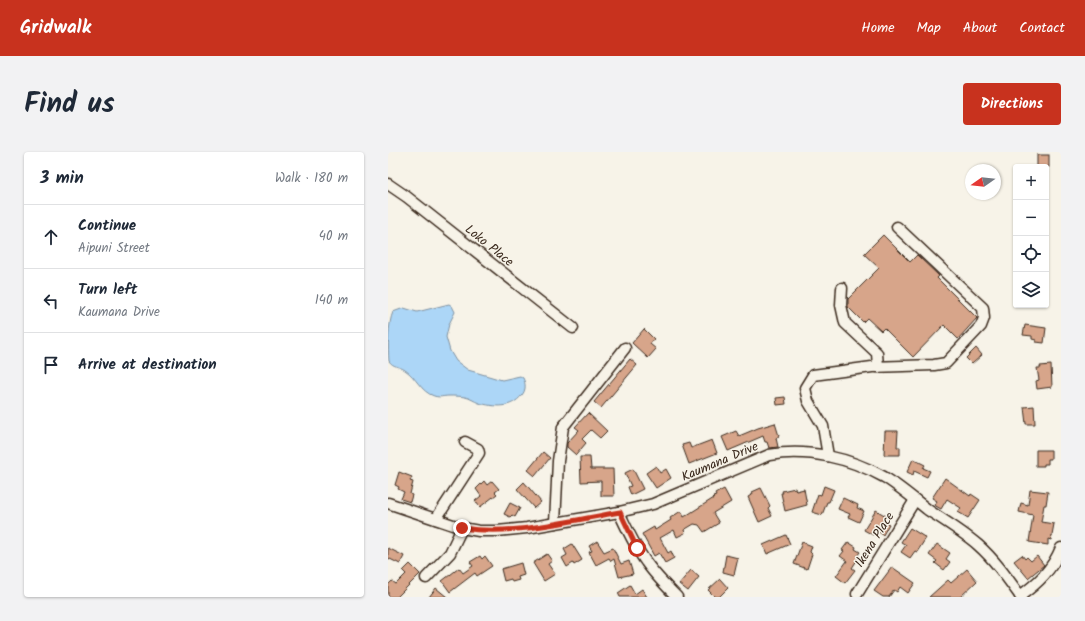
<!DOCTYPE html>
<html lang="en">
<head>
<meta charset="utf-8">
<style>
	body { margin:0; font-family:Kalam,sans-serif; background:#f2f2f3; color:#1f2937 }
	.controls { position:absolute; right:12px; top:12px; display:grid; overflow:hidden; border-radius:4px; box-shadow:0 1px 3px #0004 }
	.controls button { width:36px; height:36px; display:grid; place-items:center; padding:0; border:0; border-bottom:1px solid #e0e1e3; background:#fff; color:#1f2937; font:20px sans-serif }
	.compass { position:absolute; left:577px; top:12px; width:36px; height:36px; border-radius:50%; background:#fff; box-shadow:0 1px 3px #0004; rotate:256deg }
	.stop { position:absolute; width:12px; height:12px; margin:-9px; border:3px solid #c8321e; border-radius:50%; background:#fff }
	.stop.end { background:#c8321e; border-color:#fff; box-shadow:0 1px 4px #0008 }
	.list { margin:0; padding:0; list-style:none }
	h2 { display:flex; justify-content:space-between; align-items:center; height:52px; margin:0; padding:0 16px; font-size:17px }
	h2 small { font-size:13px; font-weight:400; color:#747a83 }
	.list li { display:grid; grid-template-columns:26px 1fr auto; gap:12px; align-items:center; box-sizing:border-box; height:64px; padding:0 16px; border-top:1px solid #e0e1e3 }
	.list b { display:block; font-size:15px; white-space:nowrap }
	.list p { margin:0; font-size:13px; white-space:nowrap; color:#747a83 }
	.list em { font-size:13px; font-style:normal; color:#747a83 }
	.icon { flex:none; width:22px; height:22px; fill:none; stroke:currentColor; stroke-width:2; stroke-linecap:round; stroke-linejoin:round }
	.map { position:relative; flex:none; width:673px; height:445px; overflow:hidden; border-radius:4px }
	header { display:flex; align-items:center; gap:24px; box-sizing:border-box; height:56px; padding:0 20px; background:#c8321e; color:#fff }
	header strong { font-size:19px }
	nav { display:flex; gap:22px; margin-inline-start:auto; font-size:14px }
	.intro { display:flex; align-items:center; justify-content:space-between; box-sizing:border-box; height:96px; padding:0 24px }
	h1 { margin:0; font-size:28px }
	.button { padding:10px 18px; border-radius:4px; background:#c8321e; color:#fff; font-size:14px; font-weight:700 }
	main { display:flex; gap:24px; padding:0 24px }
	aside { flex:1; background:#fff; border-radius:4px; box-shadow:0 1px 3px #0004 }
	.map>svg:first-child { display:block }
</style>
</head>
<body>
<header>
<strong>Gridwalk</strong>
<nav><a>Home</a><a>Map</a><a>About</a><a>Contact</a></nav>
</header>
<div class="intro"><h1>Find us</h1><a class="button">Directions</a></div>
<main>
<aside>
<h2>3 min<small>Walk · 180 m</small></h2>
<ul class="list">
<li><svg class="icon" aria-label="ahead" viewBox="0 0 24 24"><path d="M12 20V5M6 11l6-6 6 6"/></svg><div><b>Continue</b><p>Aipuni Street</p></div><em>40 m</em></li>
<li><svg class="icon" aria-label="left" viewBox="0 0 24 24"><path d="M17 20v-9H6M10 6l-5 5 5 5"/></svg><div><b>Turn left</b><p>Kaumana Drive</p></div><em>140 m</em></li>
<li><svg class="icon" aria-label="arrive" viewBox="0 0 24 24"><path d="M6 21V4h12l-3 4 3 4H6"/></svg><div><b>Arrive at destination</b></div></li>
</ul>
</aside>
<div class="map">
<svg width="673" height="445" viewBox="0 0 673 445">
	<rect width="100%" height="100%" fill="#f7f3e8"/>
	<filter id="ink" filterUnits="userSpaceOnUse"><feTurbulence type="fractalNoise" baseFrequency=".025" numOctaves="2"/><feDisplacementMap in="SourceGraphic" scale="8" xChannelSelector="R" yChannelSelector="G"/><feConvolveMatrix kernelMatrix="1 2 1 2 8 2 1 2 1" color-interpolation-filters="sRGB"/></filter>
	<g filter="url(#ink)">
		<!-- water -->
		<path fill="#acd6f7" stroke="#7f91a0" d="M61 152 64 154 67 160 61 172 58 185 62 199 68 209 80 218 114 228 132 224 135 226C138 232 138 238 134 243 123 257 106 255 91 251 86 249 82 246 77 245 72 244 66 244 61 244 55 244 52 246 46 244 33 240 28 225 17 218 11 214 5 215 1 209 0 197 0 171 5 160L16 156 29 160Z"/>
		<!-- building -->
		<g fill="#d7a58a" stroke="#3b2a1e">
			<rect x="649" y="3" width="12" height="12"/>
			<path d="M495 83 522 110 529 103 551 124 549 126 589 166 570 187 556 173 525 205 496 176 493 179 479 166 475 170 460 155V147L491 116 476 102Z"/>
			<path d="M637 173 658 176 656 191 648 190V188L644 187V184L635 183Z"/>
			<path d="M256 177 266 187 262 192 268 197 260 206 244 191Z"/>
			<path d="M588 196 594 203 584 212 578 206Z"/>
			<path d="M242 207 249 213 213 256 206 250Z"/>
			<path d="M663 213 664 235 649 237 648 229 651 228 649 216H653L652 214Z"/>
			<path d="M397 245 398 252 389 253 388 246Z"/>
			<path d="M646 254 647 272H638L636 255Z"/>
			<path d="M200 261 219 279 212 286 203 278 194 287 198 291 188 303 179 295V291L191 278 187 275Z"/>
			<path d="M387 271 391 284 388 286 390 295 381 296 379 290H377L375 284 340 299 334 285 348 279 351 284 370 276Z"/>
			<path d="M497 279H510L509 295H512V303H496Z"/>
			<path d="M324 288 329 301 301 312 294 293 301 291 303 296Z"/>
			<path d="M648 298H663V307H660V312H656V314H648Z"/>
			<path d="M155 300 162 306 147 324 140 318Z"/>
			<path d="M192 305H202L203 317H225L226 344H213V329L193 330Z"/>
			<path d="M525 307 537 313 535 316 542 319 539 325 526 319 525 323 519 320Z"/>
			<path d="M268 314 272 321 278 317 283 326 268 336 258 321Z"/>
			<path d="M245 317 255 337 243 343 240 335 243 334 237 321Z"/>
			<path d="M11 320 24 325 22 329 25 330 22 342 24 343 22 350 13 347 16 340 10 337 11 335 7 333Z"/>
			<path d="M557 326 582 344 583 342 592 348 580 366 570 360 573 356 559 347 553 357 546 353 549 349 544 346Z"/>
			<path d="M96 329 99 333 104 329 111 337 107 340 109 342 92 355 87 349 93 344 88 337Z"/>
			<path d="M136 330 153 350 146 356 129 337Z"/>
			<path d="M436 334 446 338 441 350H439L434 363 424 360 430 342 433 343Z"/>
			<path d="M373 336 382 354 380 356 384 364 371 370 360 345 365 342 364 340Z"/>
			<path d="M407 336 408 339 416 337 419 353 397 359 393 341H395L394 339Z"/>
			<path d="M336 337 343 350 325 361 331 371 316 380 311 373 306 372 296 378 297 381 289 385 286 378 272 386 280 401 283 399 286 406 277 411 271 401 266 404 254 382 266 375 267 378 283 368 282 366 293 359 296 365 326 346 325 345 328 344 327 342Z"/>
			<path d="M642 338 660 340 658 353H656L653 370 666 372 663 388 660 387V393L641 390 645 363 631 360 633 351 640 353Z"/>
			<path d="M455 346 470 353 469 356 476 359 471 370 460 365 462 362 450 357Z"/>
			<path d="M122 351 132 356 127 365 124 363 122 365 116 362Z"/>
			<path d="M488 358 498 364 495 369 501 372 495 383 488 378 485 383 476 378Z"/>
			<path d="M522 376 538 386 529 400 527 399 522 406 513 400 518 393 513 390Z"/>
			<path d="M398 383 402 392 379 402 375 393Z"/>
			<path d="M209 389 216 400 225 396 233 412 241 409 245 422 231 425 226 407 223 409 221 406 208 413 201 400 204 399 201 394Z"/>
			<path d="M414 390 424 394 422 400 424 402 419 417 406 412Z"/>
			<path d="M460 390 468 395 467 397 472 400 469 404 471 405 464 416 467 418 457 431 448 424 459 409 452 404 456 399 454 398Z"/>
			<path d="M184 392 194 408 186 413 185 411 179 415 174 406 179 403 176 397Z"/>
			<path d="M549 392 562 401 558 407 562 410 556 418 547 411 549 409 541 403Z"/>
			<path d="M0 396 16 404 12 412 0 406Z"/>
			<path d="M159 402 164 409 160 412 167 422 156 429 145 411Z"/>
			<path d="M338 403 350 406 346 423 335 420Z"/>
			<path d="M634 403 637 407 639 405 643 409 649 404 656 413 640 426 626 409Z"/>
			<path d="M92 404 94 407 97 404 104 414 89 424 87 421 62 440 54 429 71 416 75 421 85 414 82 410Z"/>
			<path d="M133 411 136 423 130 425 131 428 124 430 123 427 116 429 113 417Z"/>
			<path d="M22 412 32 422 9 445H0V433L4 429 8 432 18 422 15 419Z"/>
			<path d="M504 415 527 431 520 441 512 435 509 440 506 438 501 445H495L486 439Z"/>
			<path d="M579 417 589 429 572 445H541L560 428 563 431Z"/>
			<path d="M303 418 311 425 300 439 291 432Z"/>
			<path d="M332 427 340 436 331 445H327L320 438Z"/>
			<path d="M242 433 247 442 254 437 259 445H232L230 441Z"/>
			<path d="M48 436 59 445H41Z"/>
		</g>
		<g fill="none" stroke-linecap="round" stroke-linejoin="round">
			<!-- minor casing -->
			<g stroke="#3b2a1e" stroke-width="13">
				<g id="minor">
					<path d="M0 32 19 45 185 176"/>
					<path d="M454 136 453 153 457 171 489 201 490 215"/>
					<path d="M440 304 435 274 420 249 417 236 425 223 484 215 546 213 558 211 593 174 596 166 595 156 509 75"/>
					<path d="M0 351 74 376 91 379H109L139 376 231 360 265 352 381 303C420 296 462 306 496 325 511 334 526 347 540 358 557 369 575 380 590 393 607 408 620 427 633 445"/>
					<path d="M231 360C239 377 247 395 258 410 267 423 278 434 289 445"/>
					<path d="M48 367 91 301 90 297 77 290"/>
					<path d="M167 371 170 309 175 275 237 196"/>
					<path d="M38 426 62 401 74 376"/>
					<path d="M469 442 527 348"/>
					<path d="M632 444C650 431 664 418 673 396"/>
				</g>
			</g>
			<!-- minor -->
			<use href="#minor" stroke="#f7f3e8" stroke-width="10"/>
		</g>
	</g>
	<g fill="none" stroke-linecap="round" stroke-linejoin="round" filter="url(#ink)">
		<!-- route -->
		<path stroke="#c8321e" stroke-width="5" d="M74 376C125 384 180 369 232 360L249 396"/>
	</g>
	<g text-anchor="middle" dominant-baseline="central" stroke-width="3" stroke-linejoin="round" paint-order="stroke">
		<!-- street labels -->
		<g font-size="13" fill="#3b2a1e" stroke="#f7f3e8">
			<text transform="translate(101 94) rotate(39)">Loko Place</text>
			<text transform="translate(332 310) rotate(-23)">Kaumana Drive</text>
			<text transform="translate(487 388) rotate(-58)">Ikena Place</text>
		</g>
	</g>
</svg>
<div class="controls">
<button>+</button>
<button>−</button>
<button><svg class="icon" aria-label="locate" viewBox="0 0 24 24"><circle cx="12" cy="12" r="6"/><path d="M12 2v4M12 18v4M2 12h4M18 12h4"/></svg></button>
<button><svg class="icon" aria-label="layers" viewBox="0 0 24 24"><path d="M12 4l9 5-9 5-9-5zM3 14l9 5 9-5"/></svg></button>
</div>
<svg class="compass" viewBox="-18 -18 36 36"><path d="M0-13l5 13h-10z" fill="#e53935"/><path d="M0 13l5-13h-10z" fill="#747a83"/></svg>
<div class="stop" style="left:249px;top:396px"></div>
<div class="stop end" style="left:74px;top:376px"></div>
</div>
</main>
</body>
</html>
